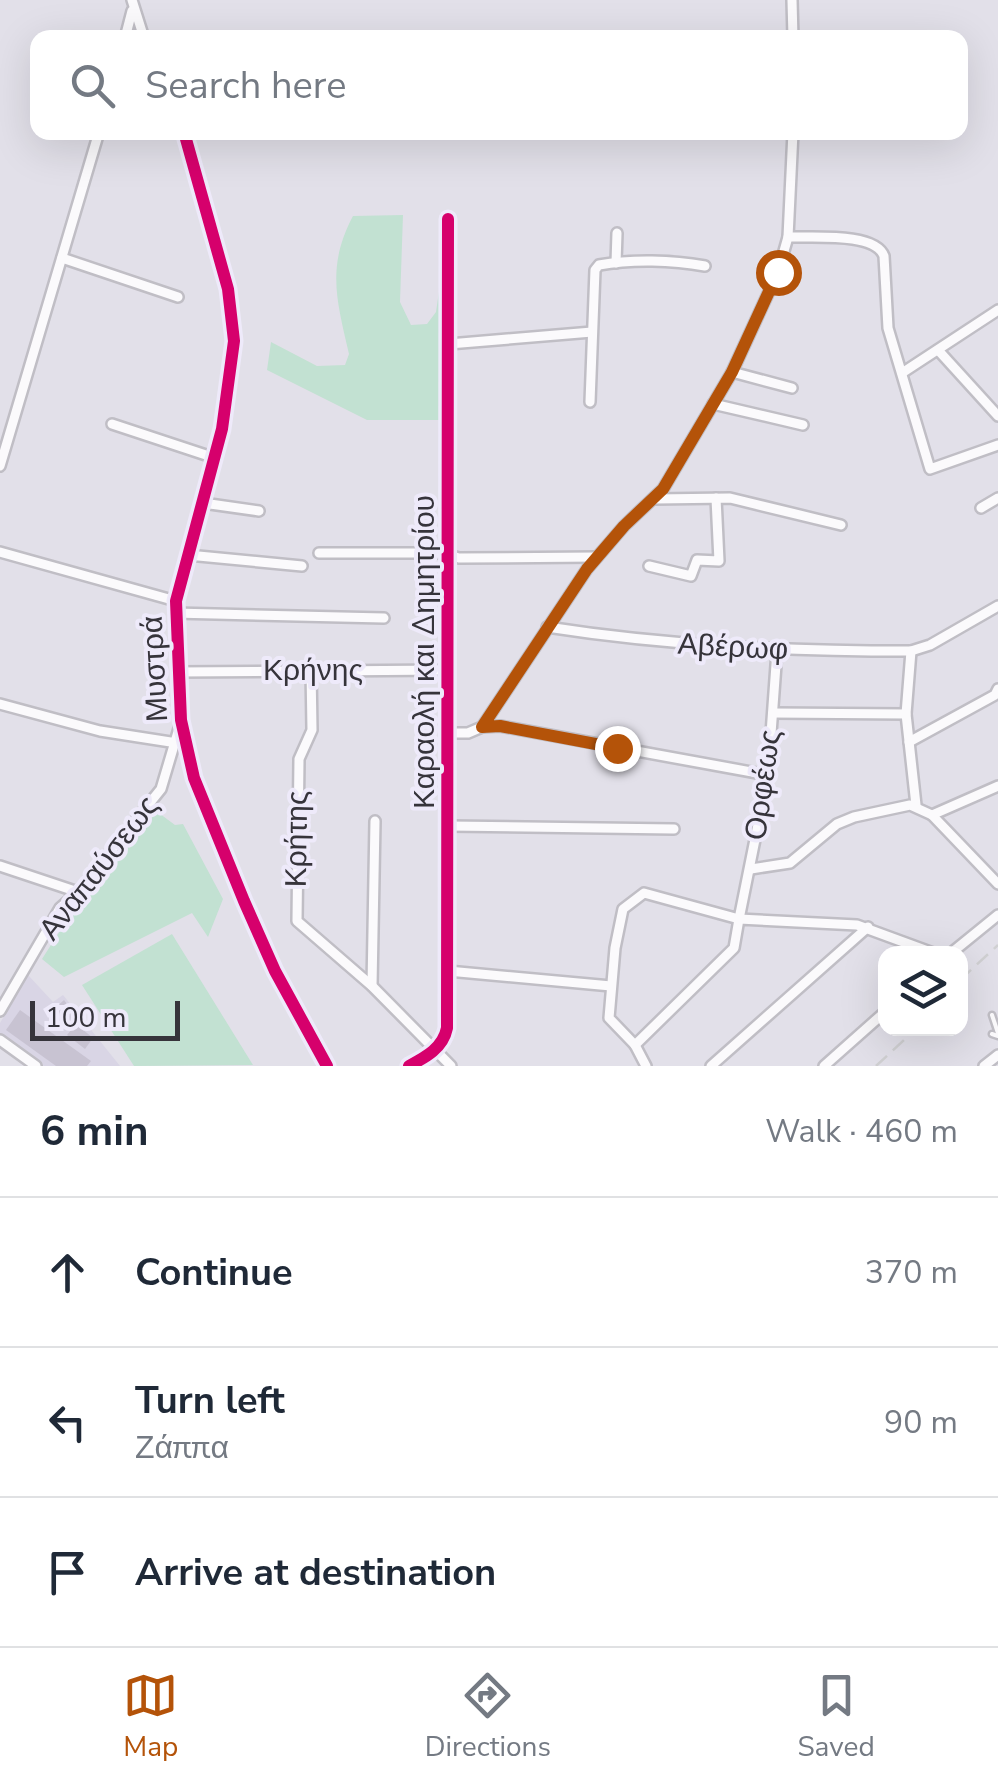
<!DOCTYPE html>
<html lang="en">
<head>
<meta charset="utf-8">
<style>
	body { margin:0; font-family:"Nunito Sans",sans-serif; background:#f6f6f7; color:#1f2937 }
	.controls { position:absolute; right:30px; bottom:30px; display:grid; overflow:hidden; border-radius:20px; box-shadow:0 10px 40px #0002 }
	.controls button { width:90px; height:90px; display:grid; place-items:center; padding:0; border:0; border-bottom:2px solid #e0e1e3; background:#fff; color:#1f2937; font:50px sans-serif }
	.scale { position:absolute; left:30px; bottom:25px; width:150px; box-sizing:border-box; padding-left:10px; border:5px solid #36343b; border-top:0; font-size:28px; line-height:35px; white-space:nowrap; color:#36343b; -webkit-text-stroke:8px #eeeafa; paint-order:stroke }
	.stop { position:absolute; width:30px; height:30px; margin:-22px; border:8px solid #b45309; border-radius:50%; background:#fff }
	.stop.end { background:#b45309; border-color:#fff; box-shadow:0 2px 10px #0008 }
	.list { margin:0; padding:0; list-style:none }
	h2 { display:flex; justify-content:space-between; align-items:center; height:130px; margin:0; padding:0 40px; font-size:42px }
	h2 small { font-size:32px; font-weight:400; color:#747a83 }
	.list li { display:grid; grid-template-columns:65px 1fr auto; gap:30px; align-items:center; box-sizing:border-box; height:150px; padding:0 40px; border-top:2px solid #e0e1e3 }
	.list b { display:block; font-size:38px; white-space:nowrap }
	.list p { margin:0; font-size:32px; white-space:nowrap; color:#747a83 }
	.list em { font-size:32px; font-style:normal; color:#747a83 }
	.icon { flex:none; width:55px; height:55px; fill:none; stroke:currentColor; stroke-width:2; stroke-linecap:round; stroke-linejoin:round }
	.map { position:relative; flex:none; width:998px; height:1066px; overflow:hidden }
	.search { position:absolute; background:#fff; box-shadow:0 10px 40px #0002; left:30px; right:30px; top:30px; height:110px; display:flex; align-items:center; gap:25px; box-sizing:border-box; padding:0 35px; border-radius:20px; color:#747a83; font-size:38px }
	.sheet { height:580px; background:#fff }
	nav { display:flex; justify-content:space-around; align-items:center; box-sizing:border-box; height:140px; border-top:2px solid #e0e1e3; background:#fff; font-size:28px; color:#747a83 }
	nav a { display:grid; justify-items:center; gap:5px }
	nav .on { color:#b45309 }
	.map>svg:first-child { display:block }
</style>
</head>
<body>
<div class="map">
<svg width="998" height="1066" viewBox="0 0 998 1066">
	<rect width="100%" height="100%" fill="#e2e0e9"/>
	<!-- built -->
	<path fill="#d9d5e5" d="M28 975 53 1002 63 995 120 1066H44L0 1034V1023Z"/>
	<!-- green -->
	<g fill="#c2e1d2">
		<path d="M403 215 400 302 411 325 427 324 436 312 443 264 444 420H367L267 370 271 342 317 366 345 365 349 354C337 301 326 267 353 216Z"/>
		<path d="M152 808 175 825 183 824 223 899 208 937 192 913 64 977 42 959 97 873Z"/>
		<path d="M172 934 253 1065 134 1066 82 985Z"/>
	</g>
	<!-- building -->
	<g fill="#c8c3d2">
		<path d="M64 1000 78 1019 69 1026 55 1008Z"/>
		<path d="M20 1010 91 1061 87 1066H56L6 1030Z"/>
		<path d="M76 1024 93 1038 85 1049 67 1035Z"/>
	</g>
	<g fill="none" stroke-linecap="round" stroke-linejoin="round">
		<!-- lane casing -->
		<g stroke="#c0bec5" stroke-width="9">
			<g id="lane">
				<path d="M992 1015 998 1033"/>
				<path d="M992 1034 998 1036"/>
			</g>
		</g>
		<!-- street casing -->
		<g stroke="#c0bec5" stroke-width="14">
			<g id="street">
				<path d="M132 0 144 38"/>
				<path d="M792 0 793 38"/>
				<path d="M125 38 132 11"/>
				<path d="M184 132 228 289 234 341 222 429 176 601 181 720 194 778 244 901 275 971 327 1066"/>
				<path d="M788 237 793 132"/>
				<path d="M62 258 178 297"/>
				<path d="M616 263 617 233"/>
				<path d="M449 344 592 332"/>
				<path d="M938 350 998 416"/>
				<path d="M732 372 778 272 788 237C813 238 875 232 884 256L888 328 930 469 998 445"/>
				<path d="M902 373 998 310"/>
				<path d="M590 402 595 270 599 265C632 259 672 260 705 266"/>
				<path d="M713 404 803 425"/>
				<path d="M112 424 215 458"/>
				<path d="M0 466 99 132"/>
				<path d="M655 499 730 498 841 525"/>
				<path d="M203 503 259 511"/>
				<path d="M981 508 998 498"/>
				<path d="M0 552 176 601"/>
				<path d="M319 553H442L459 558 596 557"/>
				<path d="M188 555 302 566"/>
				<path d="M649 566 691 576 697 560 719 561 716 498"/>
				<path d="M174 613 384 618"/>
				<path d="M547 627C669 646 788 651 911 651L930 645 998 606"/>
				<path d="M911 651 906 714 916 805"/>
				<path d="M311 669 312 730 299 759 297 921 372 986 451 1066"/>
				<path d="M177 672 449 670"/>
				<path d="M0 704 100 731 177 743"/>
				<path d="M773 713 906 714"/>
				<path d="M482 727 500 726 768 775"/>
				<path d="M449 733H468L482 727 587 569 624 526 663 489 732 372 792 388"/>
				<path d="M909 742 995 695 998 689"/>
				<path d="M932 815 998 884"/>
				<path d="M449 826 674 829"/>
				<path d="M0 866 78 892"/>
				<path d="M751 869 790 863 837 824 854 817 910 805 932 815 998 786"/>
				<path d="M950 954 998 915"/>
				<path d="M448 971 611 986"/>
				<path d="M372 986 375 821"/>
				<path d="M0 1011 60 908 78 892 161 789 180 725"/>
				<path d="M0 1040 36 1066"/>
				<path d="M635 1045 734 948 739 919 857 925 936 954"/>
				<path d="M409 1066C426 1057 443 1048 447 1028L448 219"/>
				<path d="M646 1066 635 1045 609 1018 615 948 623 909 644 893 739 919 768 775 777 651"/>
				<path d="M711 1066 868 927"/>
				<path d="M824 1066 886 1011"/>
				<path d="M984 1066 998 1055"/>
			</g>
		</g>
		<!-- lane -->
		<use href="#lane" stroke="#fbfafc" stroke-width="4"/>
		<!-- street -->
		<use href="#street" stroke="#fbfafc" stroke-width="9"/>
		<!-- rail -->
		<g stroke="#d0d0d2" stroke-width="2.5" stroke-dasharray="15 8" stroke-linecap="butt">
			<path d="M960 980 998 945"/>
			<path d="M876 1066 917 1028"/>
		</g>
		<!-- cycleway casing -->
		<g stroke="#eeeafa" stroke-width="19">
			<g id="cycleway">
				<path d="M184 132 228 289 234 341 222 429 176 601 181 720 194 778 244 901 275 971 327 1066"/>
				<path d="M409 1066C426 1057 443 1048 447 1028L448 219"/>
			</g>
		</g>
		<!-- cycleway -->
		<use href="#cycleway" stroke="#d6006c" stroke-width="12"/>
	</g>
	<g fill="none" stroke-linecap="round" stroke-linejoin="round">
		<!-- route -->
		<path stroke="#b45309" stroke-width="12" d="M617 748 500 726 482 727 587 569 624 526 663 489 732 372 778 272"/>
	</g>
	<g text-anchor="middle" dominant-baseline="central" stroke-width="8" stroke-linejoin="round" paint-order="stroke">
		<!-- street labels -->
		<g font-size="30" fill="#36343b" stroke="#eeeafa">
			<text transform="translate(733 647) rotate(3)">Αβέρωφ</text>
			<text transform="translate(424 652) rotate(-90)">Καραολή και Δημητρίου</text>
			<text transform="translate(155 669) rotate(-93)">Μυστρά</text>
			<text x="313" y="670">Κρήνης</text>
			<text transform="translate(763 785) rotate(-82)">Ορφέως</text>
			<text transform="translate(297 839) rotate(-89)">Κρήτης</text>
			<text transform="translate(99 868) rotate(-52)">Αναπαύσεως</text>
		</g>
	</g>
</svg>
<div class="controls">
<button><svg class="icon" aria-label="layers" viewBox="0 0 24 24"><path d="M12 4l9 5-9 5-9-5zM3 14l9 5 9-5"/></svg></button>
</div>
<div class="scale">100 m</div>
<div class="stop" style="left:778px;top:272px"></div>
<div class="stop end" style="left:617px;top:748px"></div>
<div class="search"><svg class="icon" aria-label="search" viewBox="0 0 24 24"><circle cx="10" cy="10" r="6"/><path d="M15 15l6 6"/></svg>Search here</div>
</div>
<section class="sheet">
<h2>6 min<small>Walk · 460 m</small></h2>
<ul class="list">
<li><svg class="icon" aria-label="ahead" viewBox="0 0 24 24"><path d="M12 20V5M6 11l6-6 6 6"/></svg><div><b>Continue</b></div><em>370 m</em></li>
<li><svg class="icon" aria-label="left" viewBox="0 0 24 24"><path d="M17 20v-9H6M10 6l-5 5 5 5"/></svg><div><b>Turn left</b><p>Ζάππα</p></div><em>90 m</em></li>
<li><svg class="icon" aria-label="arrive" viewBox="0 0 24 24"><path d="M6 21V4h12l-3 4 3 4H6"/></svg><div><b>Arrive at destination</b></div></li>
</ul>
</section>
<nav>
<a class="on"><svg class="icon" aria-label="map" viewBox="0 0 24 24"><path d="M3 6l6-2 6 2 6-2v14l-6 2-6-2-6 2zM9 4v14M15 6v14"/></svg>Map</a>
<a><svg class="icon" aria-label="directions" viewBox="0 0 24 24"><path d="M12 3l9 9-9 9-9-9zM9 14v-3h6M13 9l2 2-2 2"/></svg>Directions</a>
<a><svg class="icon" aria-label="saved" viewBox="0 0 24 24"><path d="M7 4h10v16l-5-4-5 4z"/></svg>Saved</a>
</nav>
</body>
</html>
